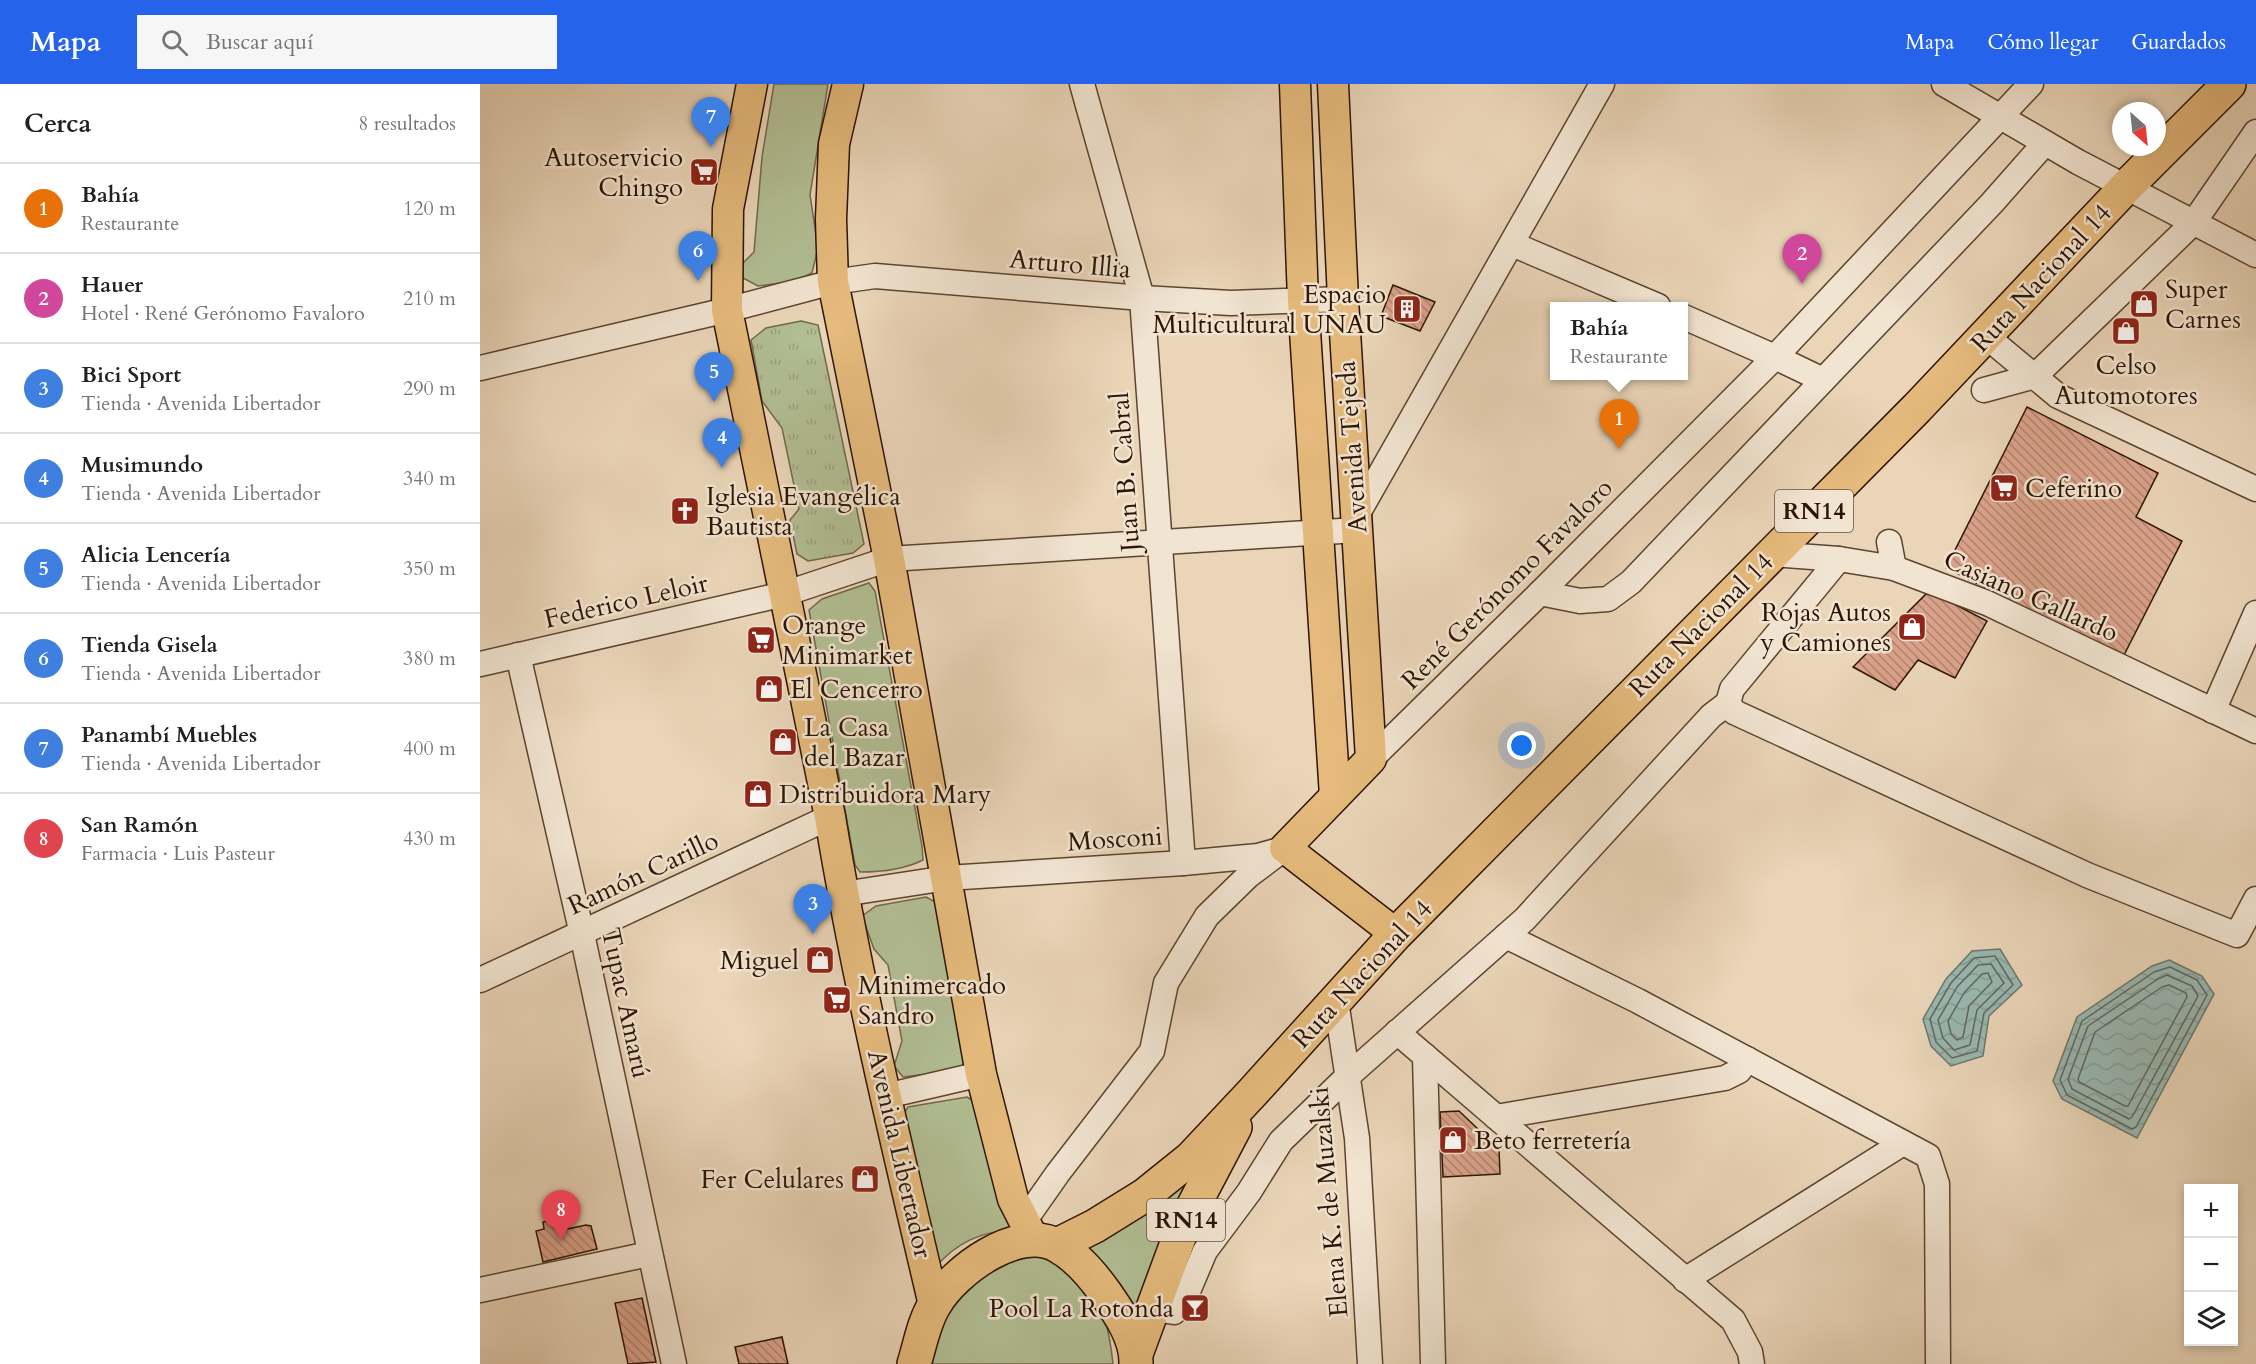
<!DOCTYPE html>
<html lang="es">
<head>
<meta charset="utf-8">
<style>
	body { margin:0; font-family:Cardo,serif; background:#f6f6f6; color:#202124 }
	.controls { position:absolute; right:18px; bottom:18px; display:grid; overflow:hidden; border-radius:0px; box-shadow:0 3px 9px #0003 }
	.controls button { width:54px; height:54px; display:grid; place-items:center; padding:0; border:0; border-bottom:2px solid #e0e0e0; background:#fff; color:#202124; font:30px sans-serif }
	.compass { position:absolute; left:1632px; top:18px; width:54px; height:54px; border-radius:50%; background:#fff; box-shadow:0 3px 9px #0003; rotate:153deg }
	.you { position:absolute; left:1042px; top:662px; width:21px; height:21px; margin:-15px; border:4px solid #fff; border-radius:50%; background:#1a73e8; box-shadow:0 0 0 9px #1a73e833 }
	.badge { display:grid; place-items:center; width:39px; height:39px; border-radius:50%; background:#2563eb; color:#fff; font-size:20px; font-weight:700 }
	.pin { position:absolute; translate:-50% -50px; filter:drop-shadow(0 2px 3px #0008) }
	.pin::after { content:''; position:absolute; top:32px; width:21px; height:18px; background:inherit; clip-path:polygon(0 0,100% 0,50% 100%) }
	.popup { position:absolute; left:1070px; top:218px; width:138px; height:78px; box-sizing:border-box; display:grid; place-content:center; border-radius:0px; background:#fff; filter:drop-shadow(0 2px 4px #0005); font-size:20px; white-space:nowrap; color:#757577 }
	.popup b { font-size:22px; color:#202124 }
	.popup::after { content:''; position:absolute; left:50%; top:100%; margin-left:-12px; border:12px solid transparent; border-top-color:#fff }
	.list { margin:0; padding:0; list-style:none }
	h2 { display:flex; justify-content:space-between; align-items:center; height:78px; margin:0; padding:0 24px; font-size:26px }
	h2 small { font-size:20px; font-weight:400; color:#757577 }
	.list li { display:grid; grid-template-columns:39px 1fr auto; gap:18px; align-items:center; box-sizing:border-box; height:90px; padding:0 24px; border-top:2px solid #e0e0e0 }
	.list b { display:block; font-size:22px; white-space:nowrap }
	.list p { margin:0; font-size:20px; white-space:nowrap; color:#757577 }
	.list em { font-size:20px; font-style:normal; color:#757577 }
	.icon { flex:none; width:33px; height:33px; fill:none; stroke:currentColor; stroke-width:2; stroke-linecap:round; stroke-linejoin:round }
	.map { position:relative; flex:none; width:1776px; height:1280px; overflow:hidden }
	header { display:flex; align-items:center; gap:36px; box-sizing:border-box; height:84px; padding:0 30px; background:#2563eb; color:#fff }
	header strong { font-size:28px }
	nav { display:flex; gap:33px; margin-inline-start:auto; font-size:21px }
	.search { width:420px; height:54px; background:#f6f6f6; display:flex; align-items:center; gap:15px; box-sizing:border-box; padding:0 21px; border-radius:0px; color:#757577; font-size:22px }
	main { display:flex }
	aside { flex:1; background:#fff }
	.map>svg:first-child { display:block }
</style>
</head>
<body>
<header>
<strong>Mapa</strong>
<div class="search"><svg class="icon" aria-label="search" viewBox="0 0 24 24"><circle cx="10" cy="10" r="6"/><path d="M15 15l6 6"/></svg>Buscar aquí</div>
<nav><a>Mapa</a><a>Cómo llegar</a><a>Guardados</a></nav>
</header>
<main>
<aside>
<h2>Cerca<small>8 resultados</small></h2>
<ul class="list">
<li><span class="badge" style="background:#e8710a">1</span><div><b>Bahía</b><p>Restaurante</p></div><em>120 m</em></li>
<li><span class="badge" style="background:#d1479c">2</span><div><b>Hauer</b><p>Hotel · René Gerónomo Favaloro</p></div><em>210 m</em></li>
<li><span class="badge" style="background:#3f7fe0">3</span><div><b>Bici Sport</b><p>Tienda · Avenida Libertador</p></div><em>290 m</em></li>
<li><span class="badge" style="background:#3f7fe0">4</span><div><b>Musimundo</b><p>Tienda · Avenida Libertador</p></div><em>340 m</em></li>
<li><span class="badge" style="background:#3f7fe0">5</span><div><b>Alicia Lencería</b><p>Tienda · Avenida Libertador</p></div><em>350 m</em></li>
<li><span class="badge" style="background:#3f7fe0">6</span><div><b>Tienda Gisela</b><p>Tienda · Avenida Libertador</p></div><em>380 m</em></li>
<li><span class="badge" style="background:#3f7fe0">7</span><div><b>Panambí Muebles</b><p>Tienda · Avenida Libertador</p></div><em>400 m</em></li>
<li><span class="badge" style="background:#e0444e">8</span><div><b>San Ramón</b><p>Farmacia · Luis Pasteur</p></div><em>430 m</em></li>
</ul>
</aside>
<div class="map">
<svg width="1776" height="1280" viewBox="0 0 1776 1280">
	<defs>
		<pattern id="park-tufts" width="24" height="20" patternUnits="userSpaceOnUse" patternTransform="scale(1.5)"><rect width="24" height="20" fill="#b2be93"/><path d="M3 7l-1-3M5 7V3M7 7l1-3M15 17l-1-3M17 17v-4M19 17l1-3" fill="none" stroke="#99a27d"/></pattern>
		<pattern id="water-waves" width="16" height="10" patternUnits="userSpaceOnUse" patternTransform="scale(1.5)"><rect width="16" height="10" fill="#98b8b2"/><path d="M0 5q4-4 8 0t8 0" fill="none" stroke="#839d97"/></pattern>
		<pattern id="building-back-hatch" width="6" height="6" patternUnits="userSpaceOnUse" patternTransform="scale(1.5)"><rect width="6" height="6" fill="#daa28a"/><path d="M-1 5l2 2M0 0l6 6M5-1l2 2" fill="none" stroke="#b1836f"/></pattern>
	</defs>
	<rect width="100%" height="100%" fill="#ead5b8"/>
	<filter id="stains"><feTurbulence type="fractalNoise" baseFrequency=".00333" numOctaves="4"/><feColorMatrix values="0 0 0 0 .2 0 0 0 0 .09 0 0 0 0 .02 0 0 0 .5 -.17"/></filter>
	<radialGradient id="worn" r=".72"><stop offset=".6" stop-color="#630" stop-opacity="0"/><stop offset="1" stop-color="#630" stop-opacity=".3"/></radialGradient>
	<!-- grass -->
	<g fill="#b2be93" stroke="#70694c" stroke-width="1.5">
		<path d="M294 0H348L330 111 338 164 332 189 315 197 278 202 263 194 261 181 274 168 282 73Z"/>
		<path d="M389 499 395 507 442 762 443 776C425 785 400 788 380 788L375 781 329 526 342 515Z"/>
		<path d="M446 813 459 820 490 977 473 987 423 993 414 982 422 957 408 881 394 865 382 832 396 822Z"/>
		<path d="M487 1013 498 1020 537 1145C501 1148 477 1157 454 1185L420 1036 428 1023Z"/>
		<path d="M734 1060 655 1239 592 1164Z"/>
		<path d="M561 1172C580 1183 601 1194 614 1212 626 1228 631 1261 633 1280H451L459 1243 478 1209 516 1178Z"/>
	</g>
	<!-- park -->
	<path fill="url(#park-tufts)" stroke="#70694c" stroke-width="1.5" d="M321 237 338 241 384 460 373 469 328 477 317 470 310 436 319 425 302 344 282 317 271 256 286 244Z"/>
	<!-- water -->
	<g fill="url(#water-waves)" stroke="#6d766c" stroke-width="1.5">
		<path d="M1520 865 1542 901 1509 932 1503 972 1471 982 1451 962 1443 935 1466 895 1492 867Z"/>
		<path d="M1689 876 1722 892 1734 910 1657 1054 1582 1015 1573 997 1597 933 1672 882Z"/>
	</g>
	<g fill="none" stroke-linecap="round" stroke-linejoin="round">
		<!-- shore -->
		<g stroke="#62665b" stroke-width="1.5">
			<path d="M1515 872 1533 901 1504 929 1497 967 1472 974 1456 958 1450 935 1471 899 1494 874Z"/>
			<path d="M1511 880 1524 899 1497 926 1490 961 1474 966 1463 954 1458 936 1477 903 1498 881Z"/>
			<path d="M1690 883 1717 896 1727 911 1656 1043 1652 1045 1587 1011 1580 996 1602 937 1674 888Z"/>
			<path d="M1502 890 1508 889 1512 898 1489 922 1483 953 1477 956 1471 950 1468 937 1484 909Z"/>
			<path d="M1687 891 1712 902 1718 912 1652 1033 1649 1035 1592 1005 1588 995 1608 942 1678 895Z"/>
			<path d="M1689 901 1706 909 1707 913 1648 1022H1645L1599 998 1598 995 1615 948 1682 903Z"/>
		</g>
	</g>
	<!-- building -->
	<g fill="url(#building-back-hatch)" stroke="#2d1404" stroke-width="1.5">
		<path d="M913 201 955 218 940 247 901 232Z"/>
		<path d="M1547 323 1678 389 1656 433 1702 457 1643 573 1466 484Z"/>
		<path d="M1449 507 1507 537 1475 594 1438 576 1415 606 1373 583Z"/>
		<path d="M979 1027 1019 1065 1020 1090 963 1093 960 1028Z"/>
		<path d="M84 1133 87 1145 106 1141 111 1142 117 1165 63 1178 56 1147 64 1145 63 1138Z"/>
		<path d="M162 1214 176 1278 148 1280 135 1219Z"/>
		<path d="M302 1253 308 1280H259L255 1263Z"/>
	</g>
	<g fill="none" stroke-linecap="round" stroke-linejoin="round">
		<!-- minor casing -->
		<g stroke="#5c4431" stroke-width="27">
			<g id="minor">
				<path d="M602 0 662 214 703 779"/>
				<path d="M1464 0 1598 78 1776 171"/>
				<path d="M1032 160 1178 222"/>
				<path d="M1204 233 1295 273 1343 296"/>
				<path d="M1507 253 1578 312 1776 405"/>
				<path d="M0 284 247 226 353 198 395 192 662 214 751 219 863 215"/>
				<path d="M1504 306 1555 292 1714 138 1776 48"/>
				<path d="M877 431 1122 0"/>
				<path d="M1409 458 1414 484"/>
				<path d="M1291 470 1359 475 1414 484 1507 519 1776 647"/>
				<path d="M1060 509 1100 517 1128 515 1151 498 1512 119 1565 59"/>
				<path d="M38 571 102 850 194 1280"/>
				<path d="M0 580 304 510 409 475 877 446"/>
				<path d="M1248 619 1254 628 1607 791 1757 851 1776 815"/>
				<path d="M1733 627 1776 529"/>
				<path d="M891 675 1060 509 1295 273 1551 0"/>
				<path d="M363 810 467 794 703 779 778 772 796 767"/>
				<path d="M1026 852 1158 917 1448 1072 1457 1100 1458 1280"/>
				<path d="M0 896 350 733"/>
				<path d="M856 917 877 1054 890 1280"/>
				<path d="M917 948 1253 1236 1270 1268 1272 1280"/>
				<path d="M945 972 953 1280"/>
				<path d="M406 1012 501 990"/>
				<path d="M1016 1033 1245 994 1259 987 1267 975"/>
				<path d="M545 1136 578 1089 672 967 686 899 727 832 768 792 805 764"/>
				<path d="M1205 1196 1423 1059"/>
				<path d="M0 1206 169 1170"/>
				<path d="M674 1225 694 1228 703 1219 725 1167 769 1108 801 1057 868 992 1045 835 1231 632 1248 619 1252 605 1359 475"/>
			</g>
		</g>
		<!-- major casing -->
		<g stroke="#2d1404" stroke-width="33">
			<g id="major">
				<path d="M272 0 248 125 247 226 350 733C377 897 416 1059 454 1221"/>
				<path d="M368 0 354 60 351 135 353 198 409 475 501 990 533 1115 554 1156"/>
				<path d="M815 0 823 216 855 712"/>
				<path d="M853 0 863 215 891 675 805 764 916 850"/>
			</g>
		</g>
		<!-- highway casing -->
		<g stroke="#2d1404" stroke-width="36">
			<g id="highway">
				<path d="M577 1161 615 1142 665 1111 711 1074 772 1009 916 850 1437 324 1646 103 1749 0"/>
				<path d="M656 1270 704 1140 755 1043"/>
				<path d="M434 1280C440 1261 444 1237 455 1220 474 1187 539 1139 578 1162 596 1172 614 1193 626 1210 640 1230 657 1255 656 1280"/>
			</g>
		</g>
		<!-- minor -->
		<use href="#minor" stroke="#f1e4d1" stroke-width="24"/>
		<!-- major -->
		<use href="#major" stroke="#e5ba7c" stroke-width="30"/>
		<!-- highway -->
		<use href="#highway" stroke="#e5ba7c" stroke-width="33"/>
	</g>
	<!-- icons -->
	<defs>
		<g id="supermarket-square" transform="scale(1.5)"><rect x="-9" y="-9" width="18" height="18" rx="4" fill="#8f2418" stroke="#f1e4d1"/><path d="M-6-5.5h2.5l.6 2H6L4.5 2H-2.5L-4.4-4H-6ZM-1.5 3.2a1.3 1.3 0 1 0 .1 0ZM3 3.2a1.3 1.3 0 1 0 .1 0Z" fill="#fff"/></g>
		<g id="shop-square" transform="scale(1.5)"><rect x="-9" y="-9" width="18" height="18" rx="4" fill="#8f2418" stroke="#f1e4d1"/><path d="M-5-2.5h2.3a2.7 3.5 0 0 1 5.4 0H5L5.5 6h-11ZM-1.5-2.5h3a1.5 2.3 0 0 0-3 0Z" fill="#fff"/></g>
		<g id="building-square" transform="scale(1.5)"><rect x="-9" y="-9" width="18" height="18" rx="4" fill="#8f2418" stroke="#f1e4d1"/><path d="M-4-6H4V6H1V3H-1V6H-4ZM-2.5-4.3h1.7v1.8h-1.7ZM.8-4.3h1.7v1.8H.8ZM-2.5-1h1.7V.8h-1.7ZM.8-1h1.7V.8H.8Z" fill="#fff"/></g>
		<g id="church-square" transform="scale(1.5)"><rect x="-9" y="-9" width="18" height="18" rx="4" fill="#8f2418" stroke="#f1e4d1"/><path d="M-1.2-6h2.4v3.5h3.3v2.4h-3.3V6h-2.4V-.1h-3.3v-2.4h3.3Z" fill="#fff"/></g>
		<g id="bar-square" transform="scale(1.5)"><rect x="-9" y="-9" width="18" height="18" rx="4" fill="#8f2418" stroke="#f1e4d1"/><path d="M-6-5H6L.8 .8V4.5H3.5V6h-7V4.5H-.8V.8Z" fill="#fff"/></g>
	</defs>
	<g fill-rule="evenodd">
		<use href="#supermarket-square" x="224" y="88"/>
		<use href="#shop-square" x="1664" y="220"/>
		<use href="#building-square" x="927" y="225"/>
		<use href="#shop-square" x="1646" y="247"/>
		<use href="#supermarket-square" x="1524" y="404"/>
		<use href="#church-square" x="205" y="427"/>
		<use href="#shop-square" x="1432" y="543"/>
		<use href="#supermarket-square" x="281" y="556"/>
		<use href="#shop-square" x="289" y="605"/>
		<use href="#shop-square" x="303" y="658"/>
		<use href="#shop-square" x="278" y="710"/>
		<use href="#shop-square" x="340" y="876"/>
		<use href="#supermarket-square" x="357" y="916"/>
		<use href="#shop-square" x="973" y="1056"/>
		<use href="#shop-square" x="385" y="1095"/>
		<use href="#bar-square" x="715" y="1224"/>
	</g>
	<g text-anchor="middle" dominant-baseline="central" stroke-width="5" stroke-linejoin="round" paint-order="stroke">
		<!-- shield labels -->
		<g fill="#f1e4d1" stroke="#685242" stroke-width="1.5">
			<rect x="1295" y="406" width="78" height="42" rx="4.5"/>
			<rect x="667" y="1115" width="78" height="42" rx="4.5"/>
		</g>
		<g font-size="24" font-weight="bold" fill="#2d1404">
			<text x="1334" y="427">RN14</text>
			<text x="706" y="1136">RN14</text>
		</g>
		<!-- poi labels -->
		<g font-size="26" fill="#2d1404" stroke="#f1e4d1" text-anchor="start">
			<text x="203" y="73" text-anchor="end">Autoservicio<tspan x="203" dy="30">Chingo</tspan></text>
			<text x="1685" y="205">Super<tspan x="1685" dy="30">Carnes</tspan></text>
			<text x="906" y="210" text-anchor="end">Espacio<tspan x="906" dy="30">Multicultural UNAU</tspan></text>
			<text x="1646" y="281" text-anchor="middle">Celso<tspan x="1646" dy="30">Automotores</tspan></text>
			<text x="1545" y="404">Ceferino</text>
			<text x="226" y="412">Iglesia Evangélica<tspan x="226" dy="30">Bautista</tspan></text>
			<text x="1411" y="528" text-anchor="end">Rojas Autos<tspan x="1411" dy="30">y Camiones</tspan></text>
			<text x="302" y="541">Orange<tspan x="302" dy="30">Minimarket</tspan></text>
			<text x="310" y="605">El Cencerro</text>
			<text x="324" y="643">La Casa<tspan x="324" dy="30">del Bazar</tspan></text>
			<text x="299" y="710">Distribuidora Mary</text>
			<text x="319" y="876" text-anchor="end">Miguel</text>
			<text x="378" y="901">Minimercado<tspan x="378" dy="30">Sandro</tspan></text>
			<text x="994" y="1056">Beto ferretería</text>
			<text x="364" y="1095" text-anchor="end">Fer Celulares</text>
			<text x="694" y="1224" text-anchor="end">Pool La Rotonda</text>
		</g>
		<!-- street labels -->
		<g font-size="26" fill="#2d1404" stroke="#f1e4d1">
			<text transform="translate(590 180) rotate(5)">Arturo Illia</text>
			<text transform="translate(1561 194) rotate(-47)">Ruta Nacional 14</text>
			<text transform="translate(872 363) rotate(-94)">Avenida Tejeda</text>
			<text transform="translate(645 388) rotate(-94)">Juan B. Cabral</text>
			<text transform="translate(1027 500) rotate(-45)">René Gerónomo Favaloro</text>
			<text transform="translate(1551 512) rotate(24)">Casiano Gallardo</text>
			<text transform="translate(146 517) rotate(-13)">Federico Leloir</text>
			<text transform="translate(1221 541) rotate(-45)">Ruta Nacional 14</text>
			<text transform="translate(635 755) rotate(-4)">Mosconi</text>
			<text transform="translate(163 789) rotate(-25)">Ramón Carillo</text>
			<text transform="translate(882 890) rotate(-47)">Ruta Nacional 14</text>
			<text transform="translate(146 919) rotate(78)">Tupac Amarú</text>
			<text transform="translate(420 1070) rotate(77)">Avenida Libertador</text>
			<text transform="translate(849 1118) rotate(-95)">Elena K. de Muzalski</text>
		</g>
	</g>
	<rect width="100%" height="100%" filter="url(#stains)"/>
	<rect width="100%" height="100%" fill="url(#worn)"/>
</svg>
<div class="controls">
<button>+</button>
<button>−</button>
<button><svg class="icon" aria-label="layers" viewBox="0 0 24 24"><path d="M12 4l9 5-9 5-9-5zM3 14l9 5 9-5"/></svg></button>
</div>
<svg class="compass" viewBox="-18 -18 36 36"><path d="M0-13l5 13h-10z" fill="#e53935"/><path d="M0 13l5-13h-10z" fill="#757577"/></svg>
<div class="you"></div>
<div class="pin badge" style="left:1139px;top:365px;background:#e8710a">1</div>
<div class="popup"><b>Bahía</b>Restaurante</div>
<div class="pin badge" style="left:1322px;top:200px;background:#d1479c">2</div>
<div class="pin badge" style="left:333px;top:850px;background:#3f7fe0">3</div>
<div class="pin badge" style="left:242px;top:384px;background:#3f7fe0">4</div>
<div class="pin badge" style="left:234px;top:318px;background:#3f7fe0">5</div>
<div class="pin badge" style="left:218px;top:197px;background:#3f7fe0">6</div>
<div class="pin badge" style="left:231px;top:63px;background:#3f7fe0">7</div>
<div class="pin badge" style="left:81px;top:1156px;background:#e0444e">8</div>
</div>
</main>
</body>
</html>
